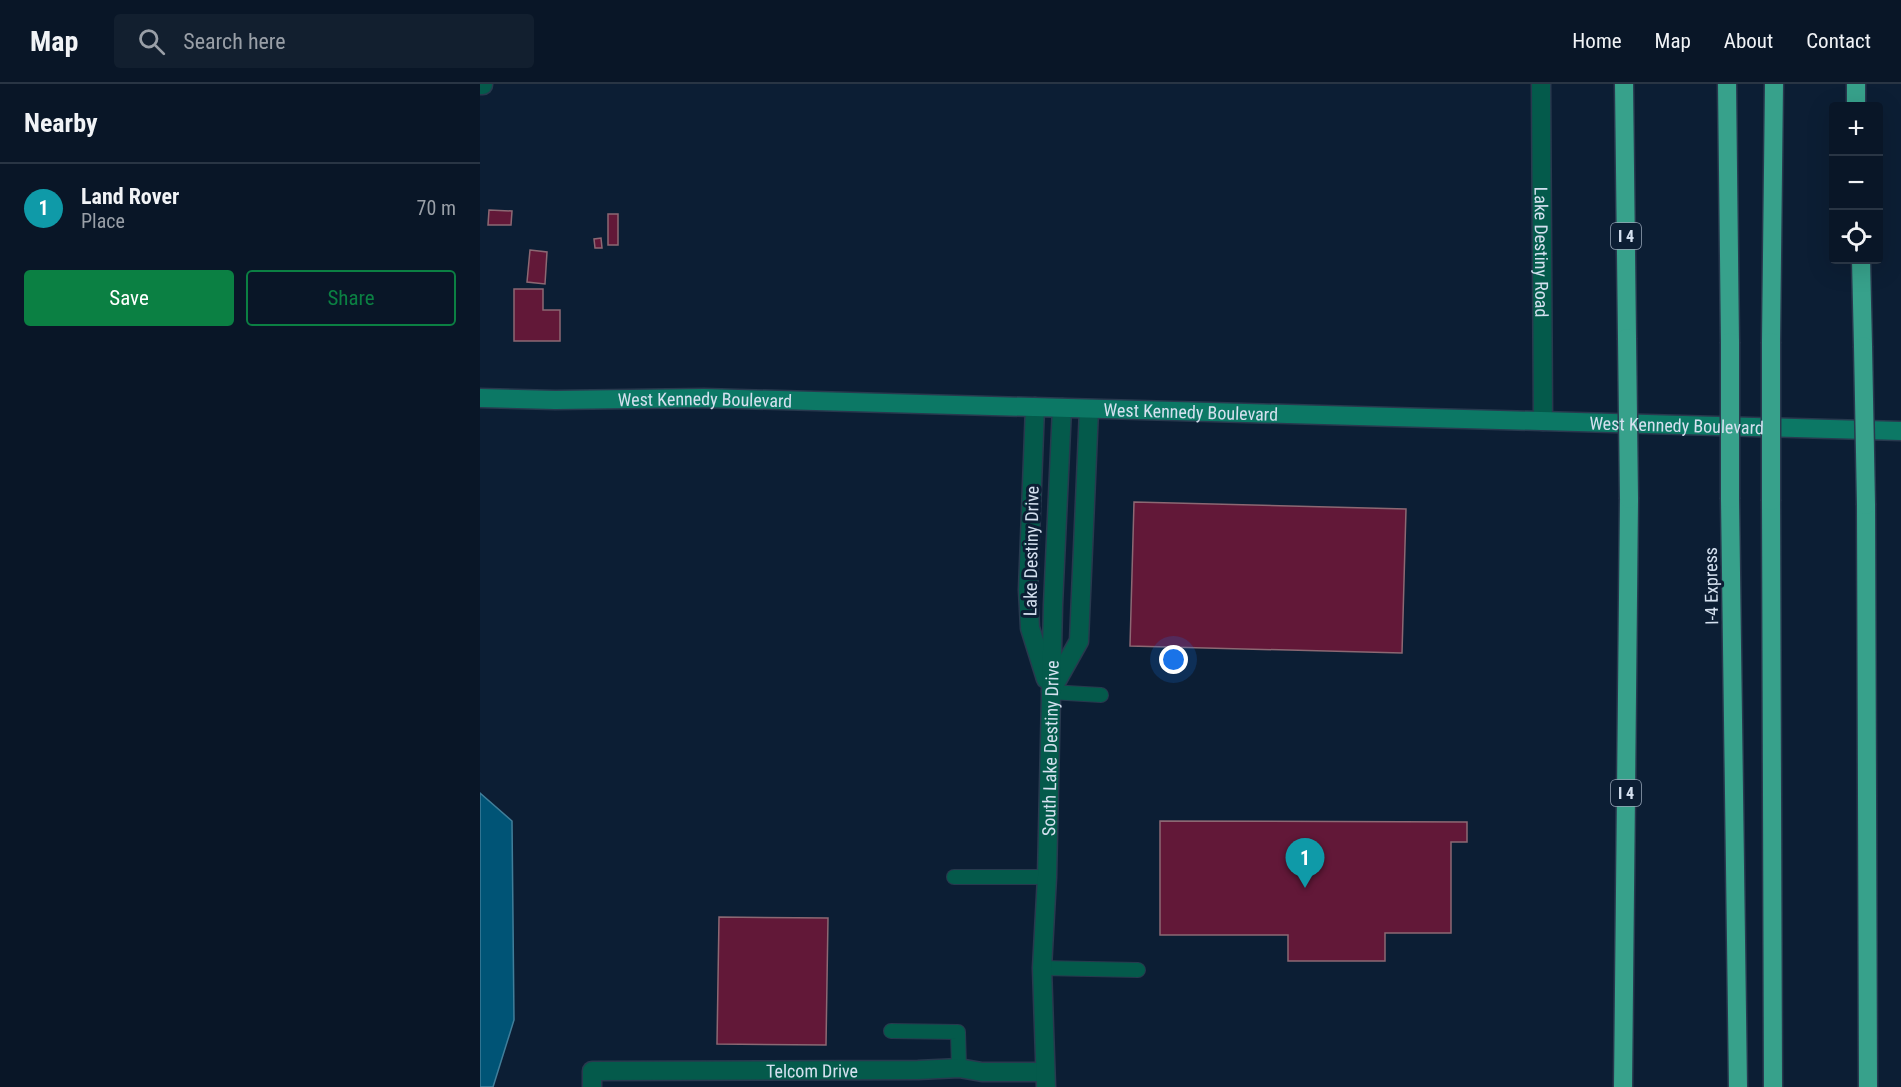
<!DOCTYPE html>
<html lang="en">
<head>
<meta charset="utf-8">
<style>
	body { margin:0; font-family:"Roboto Condensed",sans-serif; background:#121f2f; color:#f1f3f6 }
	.controls { position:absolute; right:18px; top:18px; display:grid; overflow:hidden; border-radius:6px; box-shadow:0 6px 24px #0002 }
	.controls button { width:54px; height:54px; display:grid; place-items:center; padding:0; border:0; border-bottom:2px solid #293544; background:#091627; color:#f1f3f6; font:30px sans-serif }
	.you { position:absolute; left:694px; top:576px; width:21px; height:21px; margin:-15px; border:4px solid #fff; border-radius:50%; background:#1a73e8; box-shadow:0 0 0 9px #1a73e833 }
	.badge { display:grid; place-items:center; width:39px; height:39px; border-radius:50%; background:#0b8043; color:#fff; font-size:20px; font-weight:700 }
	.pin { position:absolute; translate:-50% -50px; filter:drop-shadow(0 2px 3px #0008) }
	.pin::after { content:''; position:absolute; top:32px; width:21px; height:18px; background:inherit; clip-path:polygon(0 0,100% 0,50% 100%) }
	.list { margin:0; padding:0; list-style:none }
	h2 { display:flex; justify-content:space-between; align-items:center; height:78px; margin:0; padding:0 24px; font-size:26px }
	h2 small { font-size:20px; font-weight:400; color:#999fa7 }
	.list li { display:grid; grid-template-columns:39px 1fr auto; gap:18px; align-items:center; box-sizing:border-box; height:90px; padding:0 24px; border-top:2px solid #293544 }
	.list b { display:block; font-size:22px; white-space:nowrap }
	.list p { margin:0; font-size:20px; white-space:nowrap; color:#999fa7 }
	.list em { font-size:20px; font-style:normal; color:#999fa7 }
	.actions { display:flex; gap:12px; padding:18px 24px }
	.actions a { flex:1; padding:14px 0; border:2px solid #0b8043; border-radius:6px; text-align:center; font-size:21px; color:#0b8043 }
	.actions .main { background:#0b8043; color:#fff }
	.icon { flex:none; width:33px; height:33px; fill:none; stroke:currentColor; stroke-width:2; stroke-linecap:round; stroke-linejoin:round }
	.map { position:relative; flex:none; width:1421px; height:1003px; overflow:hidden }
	header { display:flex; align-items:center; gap:36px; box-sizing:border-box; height:84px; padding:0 30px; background:#091627; border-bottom:2px solid #293544 }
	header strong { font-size:28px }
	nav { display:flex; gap:33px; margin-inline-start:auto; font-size:21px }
	.search { width:420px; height:54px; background:#121f2f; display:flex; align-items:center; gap:15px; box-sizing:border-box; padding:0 21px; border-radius:6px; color:#999fa7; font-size:22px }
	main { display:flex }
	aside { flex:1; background:#091627 }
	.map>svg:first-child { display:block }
</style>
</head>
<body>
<header>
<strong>Map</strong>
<div class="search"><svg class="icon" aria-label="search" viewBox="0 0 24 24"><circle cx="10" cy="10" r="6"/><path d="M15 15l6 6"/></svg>Search here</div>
<nav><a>Home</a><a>Map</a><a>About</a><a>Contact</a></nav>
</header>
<main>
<aside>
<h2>Nearby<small></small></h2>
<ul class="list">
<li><span class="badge" style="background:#0f9aa8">1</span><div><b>Land Rover</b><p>Place</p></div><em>70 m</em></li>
</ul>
<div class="actions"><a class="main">Save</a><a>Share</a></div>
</aside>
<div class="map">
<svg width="1421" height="1003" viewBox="0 0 1421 1003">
	<rect width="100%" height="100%" fill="#0c1e34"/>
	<!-- water -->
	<path fill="#005476" stroke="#407e9a" stroke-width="1.5" d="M0 709 32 737 34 936 13 1003H0Z"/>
	<!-- building -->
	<g fill="#621838" stroke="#8c6873" stroke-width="1.5">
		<path d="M9 126 32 127 31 141H8Z"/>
		<rect x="128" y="130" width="10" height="31"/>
		<path d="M121 154 122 164H115L114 155Z"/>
		<path d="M50 166 67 168 65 200 47 198Z"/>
		<path d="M34 205H63V226H80V257H34Z"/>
		<path d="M654 418 926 425 922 569 650 562Z"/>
		<path d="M680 737 987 738V758H971V849H905V877H808V851H680Z"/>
		<path d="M239 833 348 834 346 961 237 960Z"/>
	</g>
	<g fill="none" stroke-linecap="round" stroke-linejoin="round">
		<!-- service casing -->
		<g stroke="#28394e" stroke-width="16">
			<g id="service">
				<path d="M570 608 621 611"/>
				<path d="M474 793H567"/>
				<path d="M562 884 658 886"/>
				<path d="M411 947 478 948 479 984"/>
			</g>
		</g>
		<!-- minor casing -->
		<g stroke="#28394e" stroke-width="21">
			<g id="minor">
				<path d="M0 1H3"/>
				<path d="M555 323 548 506 550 544 566 595"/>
				<path d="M571 607 599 557 609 325"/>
				<path id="s1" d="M112 1003V987L438 986 479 984 502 988H565"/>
				<path id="s2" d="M566 1003 562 884 567 793 573 521 582 324"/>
			</g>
		</g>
		<!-- tertiary casing -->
		<g stroke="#28394e" stroke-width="21">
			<g id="tertiary">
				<path id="s3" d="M1061 0 1063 337"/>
			</g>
		</g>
		<!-- secondary casing -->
		<g stroke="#28394e" stroke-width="21">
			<g id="secondary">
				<path id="s4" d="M0 314 75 316 224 314 1421 347"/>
			</g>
		</g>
		<!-- motorway casing -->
		<g stroke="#28394e" stroke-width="21">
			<g id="motorway">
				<path d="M1144 0 1147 254"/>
				<path d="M1247 0 1250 258"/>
				<path d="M1376 0V22"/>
				<path d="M1381 176 1383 262"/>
				<path d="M1291 258 1294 0"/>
				<path d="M1250 415 1258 1003"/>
				<path d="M1291 417 1293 1003"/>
				<path d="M1386 421 1388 1003"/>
				<path d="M1143 1003 1149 415"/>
			</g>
		</g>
		<!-- service -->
		<use href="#service" stroke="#045a4b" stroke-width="14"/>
		<!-- minor -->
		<use href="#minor" stroke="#045a4b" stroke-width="18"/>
		<!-- tertiary -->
		<use href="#tertiary" stroke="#045a4b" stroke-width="18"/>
		<!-- secondary -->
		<use href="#secondary" stroke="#0c7865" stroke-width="18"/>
		<!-- motorway -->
		<use href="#motorway" stroke="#37a18b" stroke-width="18"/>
		<!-- motorway-bridge casing -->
		<g stroke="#28394e" stroke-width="21" stroke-linecap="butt">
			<g id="motorway-bridge">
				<path d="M1147 254 1149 415"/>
				<path d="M1250 258V415"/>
				<path d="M1291 258V417"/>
				<path d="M1383 262 1386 421"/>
			</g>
		</g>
		<!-- motorway-bridge -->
		<use href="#motorway-bridge" stroke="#37a18b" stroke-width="18"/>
	</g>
	<g text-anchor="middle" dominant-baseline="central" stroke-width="6" stroke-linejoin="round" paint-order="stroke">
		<!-- shield labels -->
		<g fill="#0c1e34" stroke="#98a6b7" stroke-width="1.5">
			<rect x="1131" y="139" width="30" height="26" rx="4.5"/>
			<rect x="1131" y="696" width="30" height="26" rx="4.5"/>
		</g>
		<g font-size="16" font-weight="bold" fill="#d4e0ef">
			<text x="1146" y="152">I 4</text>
			<text x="1146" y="709">I 4</text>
		</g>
		<!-- street labels -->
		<g font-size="18" fill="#d4e0ef" stroke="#0c1e34">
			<text stroke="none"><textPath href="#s3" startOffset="168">Lake Destiny Road</textPath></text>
			<text stroke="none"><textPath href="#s4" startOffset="225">West Kennedy Boulevard</textPath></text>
			<text stroke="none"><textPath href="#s4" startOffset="711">West Kennedy Boulevard</textPath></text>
			<text stroke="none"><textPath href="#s4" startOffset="1197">West Kennedy Boulevard</textPath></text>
			<text transform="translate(551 467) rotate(-89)">Lake Destiny Drive</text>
			<text transform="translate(1231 502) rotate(-91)">I-4 Express</text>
			<text stroke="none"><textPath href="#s2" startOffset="339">South Lake Destiny Drive</textPath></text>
			<text stroke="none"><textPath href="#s1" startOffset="236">Telcom Drive</textPath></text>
		</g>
	</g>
</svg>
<div class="controls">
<button>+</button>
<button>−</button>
<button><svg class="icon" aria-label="locate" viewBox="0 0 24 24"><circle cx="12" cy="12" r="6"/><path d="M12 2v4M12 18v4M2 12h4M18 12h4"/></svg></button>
</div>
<div class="you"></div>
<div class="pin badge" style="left:825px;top:804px;background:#0f9aa8">1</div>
</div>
</main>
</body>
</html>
